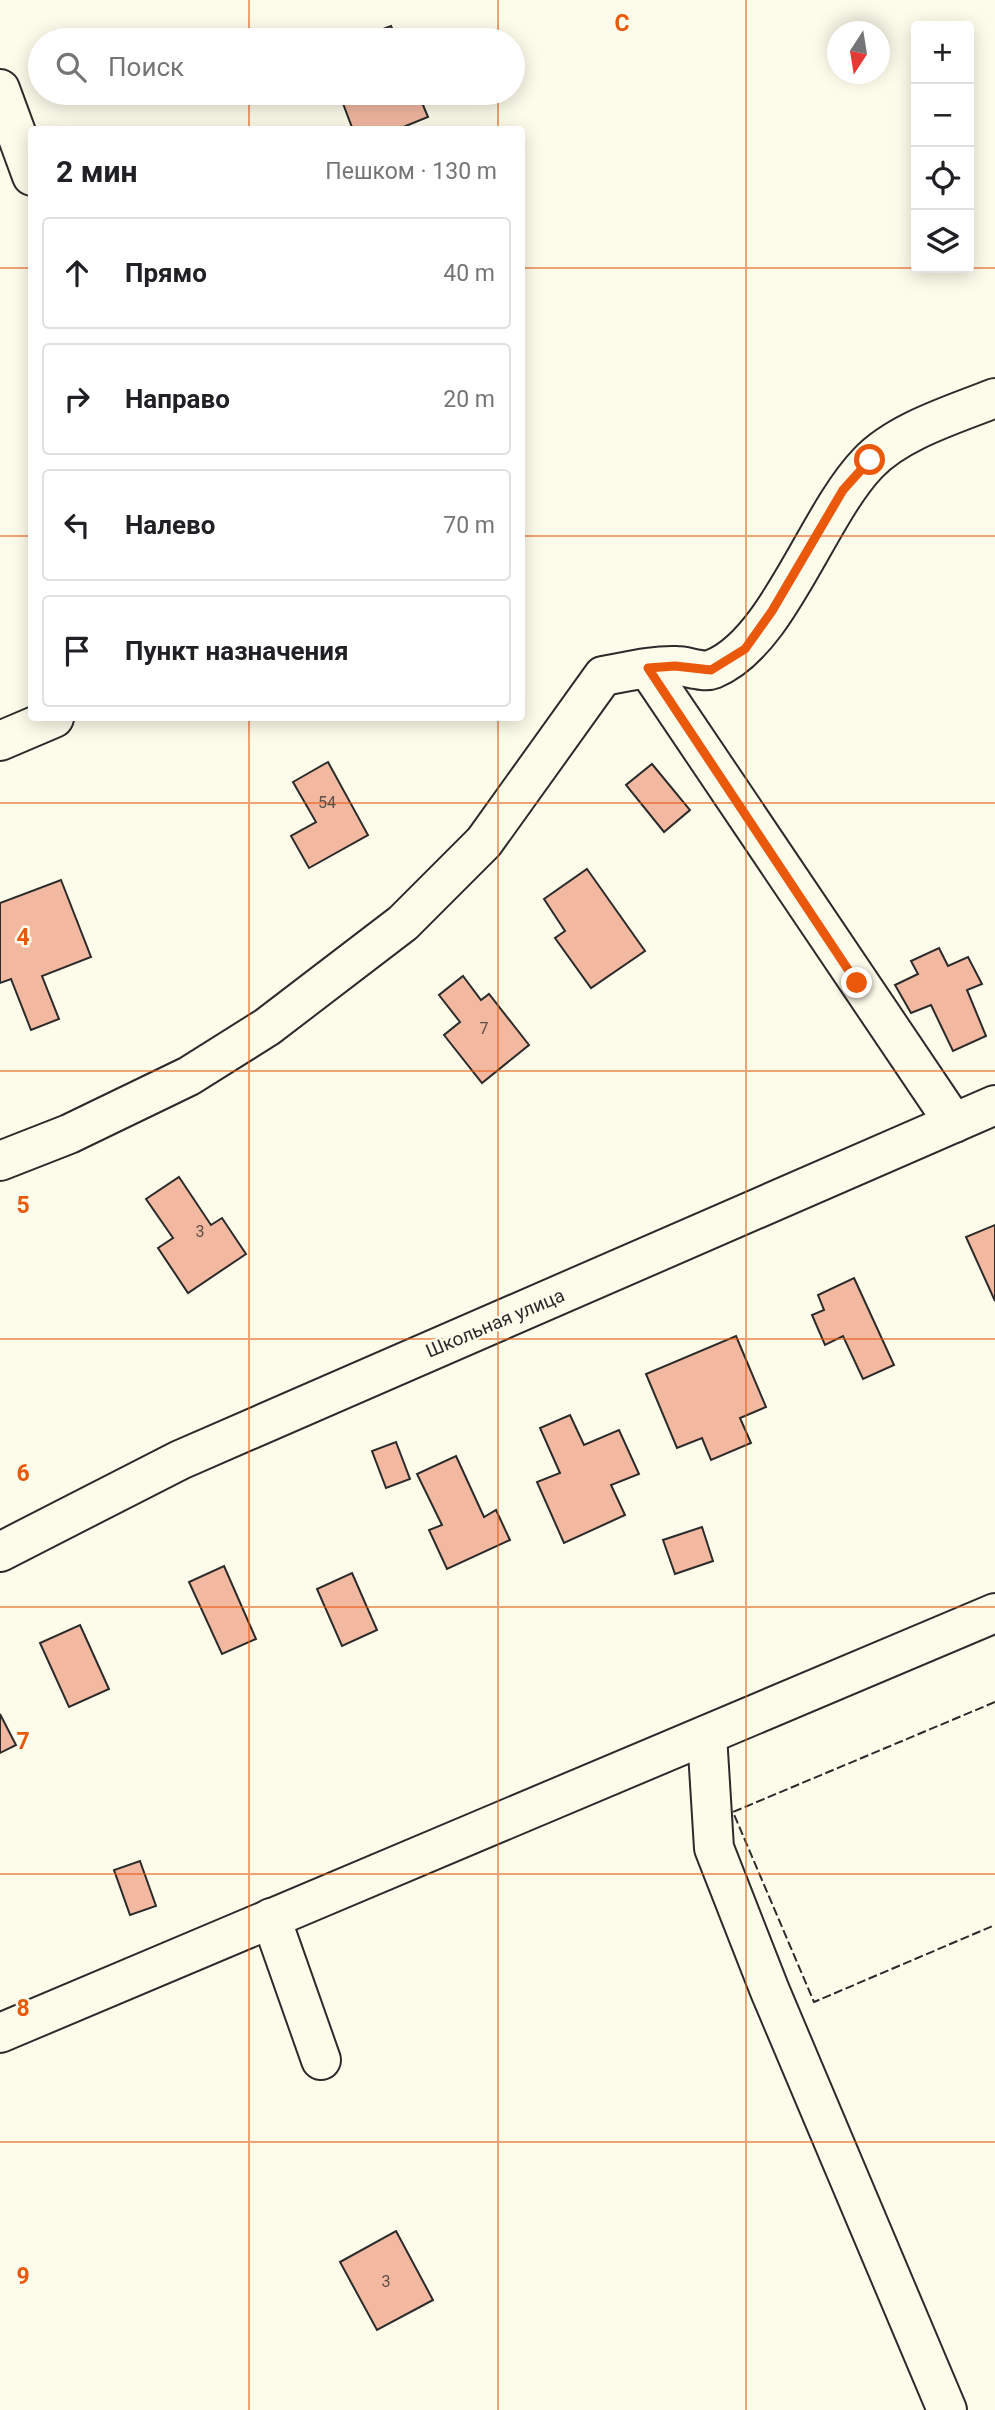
<!DOCTYPE html>
<html lang="ru">
<head>
<meta charset="utf-8">
<style>
	body { margin:0; font-family:Roboto,sans-serif; background:#f2f2f2; color:#202124 }
	.controls { position:absolute; right:21px; top:21px; display:grid; overflow:hidden; border-radius:7px; box-shadow:0 4px 18px #0003 }
	.controls button { width:63px; height:63px; display:grid; place-items:center; padding:0; border:0; border-bottom:2px solid #e0e0e0; background:#fff; color:#202124; font:35px sans-serif }
	.compass { position:absolute; left:827px; top:21px; width:63px; height:63px; border-radius:50%; background:#fff; box-shadow:0 4px 18px #0003; rotate:192deg }
	.stop { position:absolute; width:21px; height:21px; margin:-16px; border:5px solid #ea580c; border-radius:50%; background:#fff }
	.stop.end { background:#ea580c; border-color:#fff; box-shadow:0 2px 7px #0008 }
	.list { margin:0; padding:0; list-style:none }
	h2 { display:flex; justify-content:space-between; align-items:center; height:91px; margin:0; padding:0 28px; font-size:30px }
	h2 small { font-size:23px; font-weight:400; color:#757577 }
	.list li { display:grid; grid-template-columns:46px 1fr auto; gap:21px; align-items:center; box-sizing:border-box; height:112px; margin:0 14px 14px; padding:0 14px; border:2px solid #e0e0e0; border-radius:7px }
	.list b { display:block; font-size:26px; white-space:nowrap }
	.list em { font-size:23px; font-style:normal; color:#757577 }
	.icon { flex:none; width:38px; height:38px; fill:none; stroke:currentColor; stroke-width:2; stroke-linecap:round; stroke-linejoin:round }
	.map { position:relative; flex:none; width:995px; height:2410px; overflow:hidden }
	.search { position:absolute; background:#fff; box-shadow:0 4px 18px #0003; left:28px; top:28px; width:497px; height:77px; display:flex; align-items:center; gap:18px; box-sizing:border-box; padding:0 24px; border-radius:38px; color:#757577; font-size:26px }
	.panel { position:absolute; background:#fff; box-shadow:0 4px 18px #0003; left:28px; top:126px; width:497px; height:595px; border-radius:7px }
	.map>svg:first-child { display:block }
</style>
</head>
<body>
<div class="map">
<svg width="995" height="2410" viewBox="0 0 995 2410">
	<rect width="100%" height="100%" fill="#fdfbea"/>
	<!-- building -->
	<g fill="#f2b8a0" stroke="#2b2b2b" stroke-width="2">
		<path d="M391 26 397 40H354Z"/>
		<path d="M339 93H418L428 117 396 130H353Z"/>
		<path d="M328 762 368 835 309 868 291 836 316 822 293 782Z"/>
		<path d="M652 764 690 810 664 832 626 785Z"/>
		<path d="M587 869 645 951 591 988 555 938 565 931 544 899Z"/>
		<path d="M61 880 91 957 42 976 59 1019 31 1030 11 979 0 983V903Z"/>
		<path d="M939 948 948 966 968 957 982 984 967 990 986 1036 953 1051 931 1005 911 1013 895 985 918 974 911 961Z"/>
		<path d="M463 976 481 1000 489 994 529 1045 482 1083 444 1035 460 1022 439 995Z"/>
		<path d="M179 1177 211 1225 222 1218 246 1254 188 1293 158 1248 173 1238 146 1199Z"/>
		<path d="M995 1225V1301L966 1237Z"/>
		<path d="M854 1278 894 1365 863 1379 843 1336 825 1345 812 1315 824 1310 818 1295Z"/>
		<path d="M736 1336 766 1407 740 1418 751 1443 711 1460 702 1438 677 1448 646 1374Z"/>
		<path d="M570 1415 584 1445 619 1430 639 1474 611 1485 625 1515 564 1543 537 1482 560 1473 540 1428Z"/>
		<path d="M396 1442 410 1479 386 1488 372 1451Z"/>
		<path d="M456 1456 484 1517 496 1510 510 1540 447 1569 429 1530 442 1525 417 1474Z"/>
		<path d="M702 1527 713 1561 675 1574 663 1540Z"/>
		<path d="M224 1566 256 1639 222 1654 189 1582Z"/>
		<path d="M352 1573 377 1630 342 1646 317 1589Z"/>
		<path d="M80 1625 109 1689 69 1707 40 1643Z"/>
		<path d="M0 1714 16 1745 0 1753Z"/>
		<path d="M140 1861 156 1906 130 1915 114 1870Z"/>
		<path d="M396 2231 433 2300 377 2330 340 2262Z"/>
	</g>
	<g fill="none" stroke-linecap="round" stroke-linejoin="round">
		<!-- minor casing -->
		<g stroke="#2b2b2b" stroke-width="42">
			<g id="minor">
				<path d="M0 89 32 176"/>
				<path d="M648 669 954 1123"/>
				<path d="M0 741 54 718"/>
				<path d="M0 1161 69 1134 189 1076 267 1027 403 923 484 842 603 676C626 672 652 665 677 666 687 666 703 673 713 669 778 643 817 516 868 463 898 431 955 414 995 398"/>
				<path d="M0 1552 180 1460 995 1105"/>
				<path d="M707 1735 714 1848 770 1991 947 2410"/>
				<path d="M271 1918 321 2060"/>
				<path d="M0 2033 995 1613"/>
			</g>
		</g>
		<!-- minor -->
		<use href="#minor" stroke="#fdfbea" stroke-width="38"/>
		<!-- fence -->
		<path stroke="#2b2b2b" stroke-width="2" stroke-dasharray="9 3.5" stroke-linecap="butt" d="M995 1702 733 1812 814 2002 995 1925"/>
	</g>
	<g fill="none" stroke-linecap="round" stroke-linejoin="round">
		<!-- route -->
		<path stroke="#ea580c" stroke-width="9" d="M857 983 648 668 675 666 711 670 745 649 772 611 843 490 870 460"/>
	</g>
	<!-- grid -->
	<path fill="none" stroke="#e8590c" stroke-width="2" stroke-opacity="0.55" d="M249 0V40M498 0V40M746 0V2410M249 93V130M498 93V130M0 268H32M522 268H995M0 536H32M522 536H995M249 718V2410M498 718V2410M0 803H995M0 1071H995M0 1339H995M0 1607H995M0 1874H995M0 2142H995"/>
	<g text-anchor="middle" dominant-baseline="central" stroke-width="5" stroke-linejoin="round" paint-order="stroke">
		<!-- number labels -->
		<g font-size="16" fill="#5d4e48">
			<text x="327" y="802">54</text>
			<text x="484" y="1028">7</text>
			<text x="200" y="1231">3</text>
			<text x="386" y="2281">3</text>
		</g>
		<!-- street labels -->
		<g font-size="19" fill="#2b2b2b" stroke="#fdfbea">
			<text transform="translate(495 1323) rotate(-23)">Школьная улица</text>
		</g>
	</g>
	<g font-size="23" text-anchor="middle" font-weight="bold" fill="#e8590c" stroke="#fdfbea" stroke-width="5" stroke-linejoin="round" paint-order="stroke">
		<text x="622" y="31">C</text>
		<text x="23" y="945">4</text>
		<text x="23" y="1213">5</text>
		<text x="23" y="1481">6</text>
		<text x="23" y="1749">7</text>
		<text x="23" y="2016">8</text>
		<text x="23" y="2284">9</text>
	</g>
</svg>
<div class="controls">
<button>+</button>
<button>−</button>
<button><svg class="icon" aria-label="locate" viewBox="0 0 24 24"><circle cx="12" cy="12" r="6"/><path d="M12 2v4M12 18v4M2 12h4M18 12h4"/></svg></button>
<button><svg class="icon" aria-label="layers" viewBox="0 0 24 24"><path d="M12 4l9 5-9 5-9-5zM3 14l9 5 9-5"/></svg></button>
</div>
<svg class="compass" viewBox="-18 -18 36 36"><path d="M0-13l5 13h-10z" fill="#e53935"/><path d="M0 13l5-13h-10z" fill="#757577"/></svg>
<div class="stop" style="left:870px;top:460px"></div>
<div class="stop end" style="left:857px;top:983px"></div>
<div class="search"><svg class="icon" aria-label="search" viewBox="0 0 24 24"><circle cx="10" cy="10" r="6"/><path d="M15 15l6 6"/></svg>Поиск</div>
<section class="panel">
<h2>2 мин<small>Пешком · 130 m</small></h2>
<ul class="list">
<li><svg class="icon" aria-label="ahead" viewBox="0 0 24 24"><path d="M12 20V5M6 11l6-6 6 6"/></svg><div><b>Прямо</b></div><em>40 m</em></li>
<li><svg class="icon" aria-label="right" viewBox="0 0 24 24"><path d="M7 20v-9h11M14 6l5 5-5 5"/></svg><div><b>Направо</b></div><em>20 m</em></li>
<li><svg class="icon" aria-label="left" viewBox="0 0 24 24"><path d="M17 20v-9H6M10 6l-5 5 5 5"/></svg><div><b>Налево</b></div><em>70 m</em></li>
<li><svg class="icon" aria-label="arrive" viewBox="0 0 24 24"><path d="M6 21V4h12l-3 4 3 4H6"/></svg><div><b>Пункт назначения</b></div></li>
</ul>
</section>
</div>
</body>
</html>
